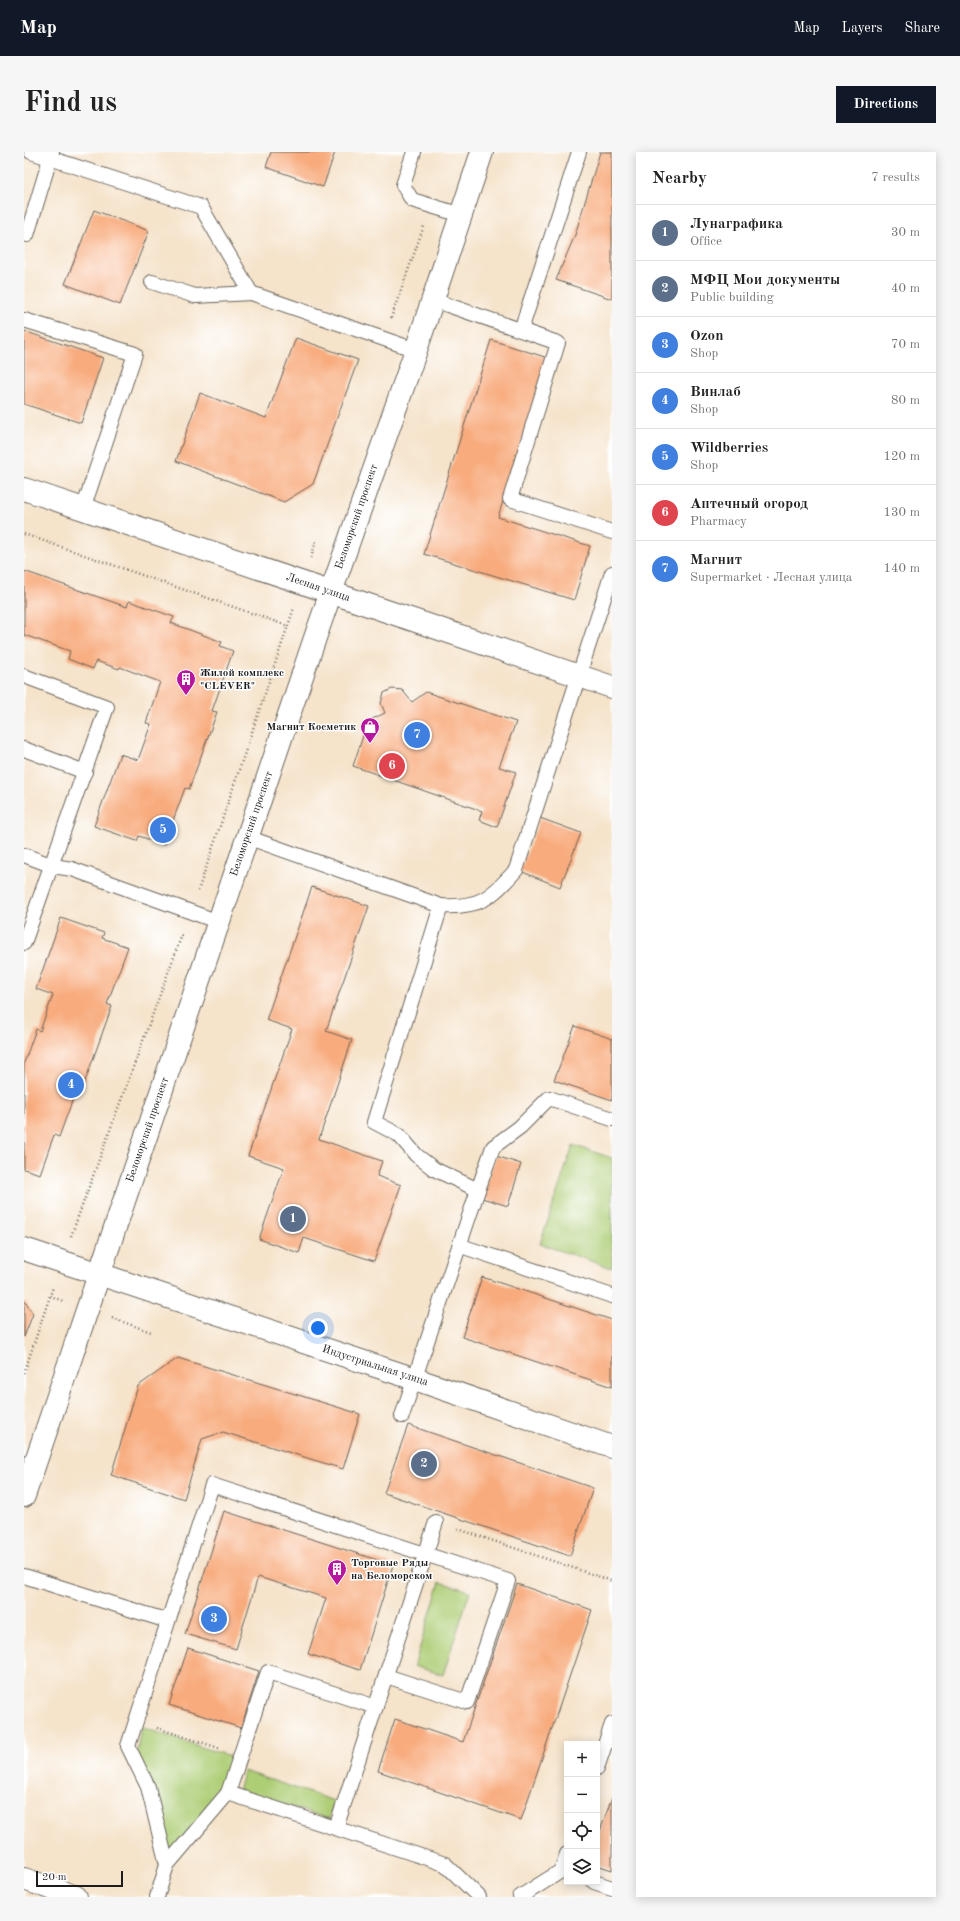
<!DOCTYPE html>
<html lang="en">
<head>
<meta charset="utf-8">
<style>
	body { margin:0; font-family:"Old Standard TT",serif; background:#f6f6f6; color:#222 }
	.controls { position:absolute; right:12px; bottom:12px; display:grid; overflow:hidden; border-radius:0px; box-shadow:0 2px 10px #0003 }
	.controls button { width:36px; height:36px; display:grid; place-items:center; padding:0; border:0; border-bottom:1px solid #e0e0e0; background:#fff; color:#222; font:20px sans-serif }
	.scale { position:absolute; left:12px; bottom:10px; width:87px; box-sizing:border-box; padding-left:4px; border:2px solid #1c1c1c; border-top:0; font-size:11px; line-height:14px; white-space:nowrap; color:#1c1c1c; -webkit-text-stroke:3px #fff; paint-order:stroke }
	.you { position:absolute; left:294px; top:1176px; width:14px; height:14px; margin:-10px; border:3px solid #fff; border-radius:50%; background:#1a73e8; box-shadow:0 0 0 6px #1a73e833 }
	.badge { display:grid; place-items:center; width:26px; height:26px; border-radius:50%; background:#111827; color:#fff; font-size:13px; font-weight:700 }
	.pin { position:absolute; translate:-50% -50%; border:2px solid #fff; box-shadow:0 1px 4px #0006 }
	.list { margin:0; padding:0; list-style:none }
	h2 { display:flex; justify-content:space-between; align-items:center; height:52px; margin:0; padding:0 16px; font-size:17px }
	h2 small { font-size:13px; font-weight:400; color:#767676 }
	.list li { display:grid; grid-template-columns:26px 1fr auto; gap:12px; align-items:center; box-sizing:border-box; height:56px; padding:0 16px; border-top:1px solid #e0e0e0 }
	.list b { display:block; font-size:15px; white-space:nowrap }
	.list p { margin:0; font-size:13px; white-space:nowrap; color:#767676 }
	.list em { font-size:13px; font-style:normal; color:#767676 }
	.icon { flex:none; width:22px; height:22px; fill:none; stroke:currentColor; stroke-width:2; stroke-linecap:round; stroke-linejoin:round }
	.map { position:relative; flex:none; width:588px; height:1745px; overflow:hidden; border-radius:0px }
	header { display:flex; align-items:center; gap:24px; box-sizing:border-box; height:56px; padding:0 20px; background:#111827; color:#fff }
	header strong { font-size:19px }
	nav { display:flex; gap:22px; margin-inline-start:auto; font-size:14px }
	.intro { display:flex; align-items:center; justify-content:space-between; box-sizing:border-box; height:96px; padding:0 24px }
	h1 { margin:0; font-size:28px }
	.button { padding:10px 18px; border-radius:0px; background:#111827; color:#fff; font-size:14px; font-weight:700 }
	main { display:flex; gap:24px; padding:0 24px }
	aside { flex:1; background:#fff; border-radius:0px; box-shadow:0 2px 10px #0003 }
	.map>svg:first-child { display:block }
</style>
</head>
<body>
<header>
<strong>Map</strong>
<nav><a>Map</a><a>Layers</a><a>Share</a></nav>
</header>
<div class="intro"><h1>Find us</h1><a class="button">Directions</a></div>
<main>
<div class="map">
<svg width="588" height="1745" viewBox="0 0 588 1745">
	<rect width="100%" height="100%" fill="#fff"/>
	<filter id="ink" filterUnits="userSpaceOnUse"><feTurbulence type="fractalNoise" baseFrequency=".025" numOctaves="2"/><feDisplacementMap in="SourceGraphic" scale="8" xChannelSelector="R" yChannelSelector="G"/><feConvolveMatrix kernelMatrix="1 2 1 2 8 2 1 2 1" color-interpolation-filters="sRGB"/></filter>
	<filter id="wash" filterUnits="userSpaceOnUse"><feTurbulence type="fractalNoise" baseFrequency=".012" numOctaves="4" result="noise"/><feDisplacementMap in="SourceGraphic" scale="16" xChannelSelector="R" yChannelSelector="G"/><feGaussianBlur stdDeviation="0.9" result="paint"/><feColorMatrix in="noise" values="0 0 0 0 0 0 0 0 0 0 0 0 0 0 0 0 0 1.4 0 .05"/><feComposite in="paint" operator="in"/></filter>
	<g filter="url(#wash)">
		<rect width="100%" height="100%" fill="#f5e3ca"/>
		<!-- green -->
		<g fill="#aece76" stroke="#657549">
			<path d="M549 993 588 1006V1116L516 1092Z"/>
			<path d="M416 1430 446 1439 419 1523 390 1514Z"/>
			<path d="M117 1575 211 1606 200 1639 146 1704 113 1599Z"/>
			<path d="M220 1619 310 1649 305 1667 214 1638Z"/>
		</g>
		<g id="blocks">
			<!-- building -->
			<g fill="#f8ac7e">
				<path d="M247 0H311L299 35 242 15Z"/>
				<path d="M576 0H588V147L532 128 551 83Z"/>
				<path d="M70 58 125 79 96 153 41 132Z"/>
				<path d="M0 179 79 206 57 271 0 252Z"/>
				<path d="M272 186 334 208 289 332 260 350 152 309 176 241 242 266Z"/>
				<path d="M467 188 524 206 474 365 566 394 550 448 400 402Z"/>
				<path d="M0 419 103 455 105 449 150 465 147 471 198 490 196 494 209 499 188 559 193 560 165 637 161 636 140 693 115 684 113 689 70 674 96 602 114 608 127 572 122 571 136 530 96 515 95 517 72 509 69 517 44 507 46 499 0 483Z"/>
				<path d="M368 537 378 538 388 550 402 540 492 570 475 615 492 620 473 675 455 668 458 659 329 614 344 569 361 561 357 551 360 541Z"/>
				<path d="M516 666 557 681 536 735 496 719Z"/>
				<path d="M288 735 345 754 302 879 328 888 295 987 358 1009 353 1024 377 1033 350 1109 280 1086 275 1101 235 1087 260 1016 224 1004 268 877 242 868Z"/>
				<path d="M37 766 80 781 78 786 104 795 83 852 88 854 59 935 54 933 35 985 30 983 16 1022 0 1017V911L12 877 16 879 29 843 12 837Z"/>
				<path d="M551 874 588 887V948L530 928Z"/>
				<path d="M472 1004 497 1012 484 1054 458 1046Z"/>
				<path d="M458 1125 588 1168V1235L438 1185Z"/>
				<path d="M0 1148 9 1162 0 1185Z"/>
				<path d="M154 1206 336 1262 319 1317 199 1280 178 1287 160 1347 87 1323 114 1234Z"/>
				<path d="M384 1273 569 1336 546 1404 360 1341Z"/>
				<path d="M200 1359 369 1413 336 1518 284 1502 302 1446 234 1425 212 1497 161 1482Z"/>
				<path d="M493 1432 568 1458 497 1668 354 1619 371 1567 439 1590Z"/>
				<path d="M164 1496 235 1519 217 1576 145 1553Z"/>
				<path d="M588 1646V1718L573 1713V1687Z"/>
			</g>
		</g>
	</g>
	<g filter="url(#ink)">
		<use href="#blocks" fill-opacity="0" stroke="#686259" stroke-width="1"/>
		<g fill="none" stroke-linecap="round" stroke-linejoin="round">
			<!-- lane casing -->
			<g stroke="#686259" stroke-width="16">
				<g id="lane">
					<path d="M7 0 177 55 227 141 392 198"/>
					<path d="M390 0 379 33 388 48 437 63"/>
					<path d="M3 83 28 0"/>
					<path d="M128 130 171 144 227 141"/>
					<path d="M409 148 534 191 486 347 588 380"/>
					<path d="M0 168 111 202 59 357"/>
					<path d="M497 178 555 0"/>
					<path d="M0 524 83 555 0 791"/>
					<path d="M0 597 61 620"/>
					<path d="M223 685 417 754"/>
					<path d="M0 703 29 714 48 717 195 770"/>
					<path d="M454 1038 469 995 496 975 525 946 588 967"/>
					<path d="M437 1094 588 1144"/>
					<path d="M378 1264 454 1038 410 1017 392 1003 375 983 350 970 417 754C456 756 467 746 492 718L588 421"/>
					<path d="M0 1424 144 1469"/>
					<path d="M573 1616 588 1572"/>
					<path d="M204 1641 244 1520 352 1555"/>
					<path d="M312 1676 412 1370"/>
					<path d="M143 1713 124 1635 104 1594 188 1333 484 1429 443 1550 362 1524"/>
					<path d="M570 1730 588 1736"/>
					<path d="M133 1745 143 1713 204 1641 421 1712 455 1745"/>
					<path d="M496 1745 537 1719 543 1702"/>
				</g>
			</g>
			<!-- street casing -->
			<g stroke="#686259" stroke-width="24">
				<g id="street">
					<path d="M0 337 588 535"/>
					<path d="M0 1097 391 1227 588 1295"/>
					<path d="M0 1344 292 483 392 198 458 0"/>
					<path d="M0 1727 52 1745"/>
				</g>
			</g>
			<!-- path -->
			<g stroke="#686259" stroke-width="2.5" stroke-dasharray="1 3" stroke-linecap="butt">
				<path d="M367 166 400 74"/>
				<path d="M0 382 264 474"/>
				<path d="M287 406 292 389"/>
				<path d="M174 739 270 456"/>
				<path d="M47 1084 159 780"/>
				<path d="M26 1144 39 1149"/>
				<path d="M88 1166 127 1180"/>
				<path d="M0 1221 29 1135"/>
				<path d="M434 1377 588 1429"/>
				<path d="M133 1576 195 1596"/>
			</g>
			<!-- lane -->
			<use href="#lane" stroke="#fff" stroke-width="14"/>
			<!-- street -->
			<use href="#street" stroke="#fff" stroke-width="22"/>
		</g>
	</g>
	<!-- icons -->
	<defs>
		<g id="building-pin" transform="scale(1)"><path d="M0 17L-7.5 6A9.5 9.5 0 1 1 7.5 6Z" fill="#b5179e" stroke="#fff"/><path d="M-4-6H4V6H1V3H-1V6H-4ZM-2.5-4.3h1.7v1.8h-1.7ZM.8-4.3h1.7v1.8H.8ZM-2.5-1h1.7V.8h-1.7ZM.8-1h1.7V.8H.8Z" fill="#fff"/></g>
		<g id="shop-pin" transform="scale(1)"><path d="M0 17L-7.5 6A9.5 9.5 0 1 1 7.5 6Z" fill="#b5179e" stroke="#fff"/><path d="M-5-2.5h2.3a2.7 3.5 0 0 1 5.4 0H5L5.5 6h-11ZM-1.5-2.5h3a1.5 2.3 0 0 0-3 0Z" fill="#fff"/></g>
	</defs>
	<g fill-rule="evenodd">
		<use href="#building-pin" x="162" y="527"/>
		<use href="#shop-pin" x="346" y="575"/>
		<use href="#building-pin" x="313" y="1417"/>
	</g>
	<g text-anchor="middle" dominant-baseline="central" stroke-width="3" stroke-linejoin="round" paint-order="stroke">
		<!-- street labels -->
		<g font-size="11" fill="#1c1c1c" stroke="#fff">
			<text transform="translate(333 365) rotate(-71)">Беломорский проспект</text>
			<text transform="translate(294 436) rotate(19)">Лесная улица</text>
			<text transform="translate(228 672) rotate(-71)">Беломорский проспект</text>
			<text transform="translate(124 978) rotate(-71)">Беломорский проспект</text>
			<text transform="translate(351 1214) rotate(18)">Индустриальная улица</text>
		</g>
		<!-- poi labels -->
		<g font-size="11" font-weight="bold" fill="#1c1c1c" stroke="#fff" text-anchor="start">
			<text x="176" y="521">Жилой комплекс<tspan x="176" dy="13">"СLEVER"</tspan></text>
			<text x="332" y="575" text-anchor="end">Магнит Косметик</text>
			<text x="327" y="1411">Торговые Ряды<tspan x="327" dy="13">на Беломорском</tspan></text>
		</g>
	</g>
</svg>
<div class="controls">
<button>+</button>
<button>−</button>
<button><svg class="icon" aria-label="locate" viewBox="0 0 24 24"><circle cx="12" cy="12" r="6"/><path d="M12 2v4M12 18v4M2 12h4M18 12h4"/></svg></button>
<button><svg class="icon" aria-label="layers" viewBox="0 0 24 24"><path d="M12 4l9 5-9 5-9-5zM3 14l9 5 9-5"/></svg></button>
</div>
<div class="scale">20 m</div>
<div class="you"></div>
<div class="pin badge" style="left:269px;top:1067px;background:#5c6f8a">1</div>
<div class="pin badge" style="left:400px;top:1312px;background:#5c6f8a">2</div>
<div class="pin badge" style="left:190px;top:1467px;background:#3f7fe0">3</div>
<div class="pin badge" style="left:47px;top:933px;background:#3f7fe0">4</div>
<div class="pin badge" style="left:139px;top:678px;background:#3f7fe0">5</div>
<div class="pin badge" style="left:368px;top:614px;background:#e0444e">6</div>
<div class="pin badge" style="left:393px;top:583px;background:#3f7fe0">7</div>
</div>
<aside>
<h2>Nearby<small>7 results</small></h2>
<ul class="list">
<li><span class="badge" style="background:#5c6f8a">1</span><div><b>Лунаграфика</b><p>Office</p></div><em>30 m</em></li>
<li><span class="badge" style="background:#5c6f8a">2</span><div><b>МФЦ Мои документы</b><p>Public building</p></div><em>40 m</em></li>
<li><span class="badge" style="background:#3f7fe0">3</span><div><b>Ozon</b><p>Shop</p></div><em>70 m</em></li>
<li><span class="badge" style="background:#3f7fe0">4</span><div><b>Винлаб</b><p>Shop</p></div><em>80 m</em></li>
<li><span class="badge" style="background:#3f7fe0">5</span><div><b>Wildberries</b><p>Shop</p></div><em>120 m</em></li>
<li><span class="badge" style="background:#e0444e">6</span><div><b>Аптечный огород</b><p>Pharmacy</p></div><em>130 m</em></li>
<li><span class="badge" style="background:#3f7fe0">7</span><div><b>Магнит</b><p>Supermarket · Лесная улица</p></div><em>140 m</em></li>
</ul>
</aside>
</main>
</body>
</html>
